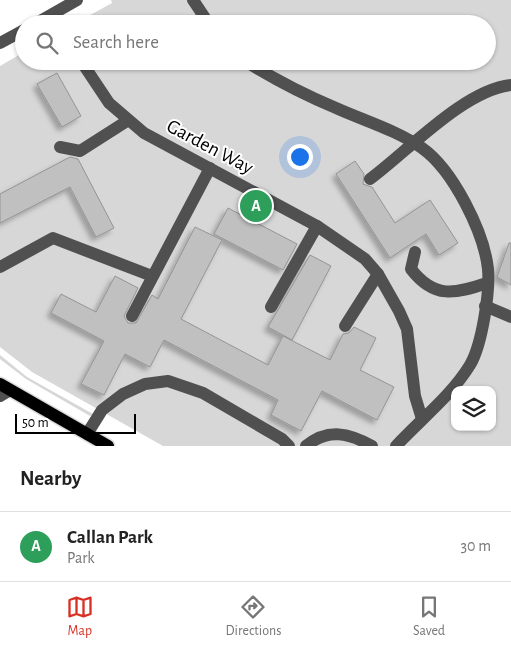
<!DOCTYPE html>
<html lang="en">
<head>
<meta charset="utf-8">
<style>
	body { margin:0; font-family:"Alegreya Sans",sans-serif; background:#f2f2f2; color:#222 }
	.controls { position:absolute; right:15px; bottom:15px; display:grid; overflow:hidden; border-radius:10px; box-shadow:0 1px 4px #0004 }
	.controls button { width:45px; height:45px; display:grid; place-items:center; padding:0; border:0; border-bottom:1px solid #e0e0e0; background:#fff; color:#222; font:25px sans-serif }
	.scale { position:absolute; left:15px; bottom:12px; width:121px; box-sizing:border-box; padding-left:5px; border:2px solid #000; border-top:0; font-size:14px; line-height:18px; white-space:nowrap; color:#000; -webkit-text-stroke:4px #fff; paint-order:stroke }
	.you { position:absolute; left:299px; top:156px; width:18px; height:18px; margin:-12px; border:4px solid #fff; border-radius:50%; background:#1a73e8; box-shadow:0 0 0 8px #1a73e833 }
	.badge { display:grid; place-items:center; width:32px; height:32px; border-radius:50%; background:#d93025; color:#fff; font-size:16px; font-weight:700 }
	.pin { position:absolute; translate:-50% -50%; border:2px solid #fff; box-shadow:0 1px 5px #0006 }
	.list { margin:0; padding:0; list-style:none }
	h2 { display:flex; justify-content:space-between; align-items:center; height:65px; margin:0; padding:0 20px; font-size:21px }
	h2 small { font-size:16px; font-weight:400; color:#767676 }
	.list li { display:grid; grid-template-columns:32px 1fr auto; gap:15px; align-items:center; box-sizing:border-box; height:70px; padding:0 20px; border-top:1px solid #e0e0e0 }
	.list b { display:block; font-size:19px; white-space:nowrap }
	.list p { margin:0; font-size:16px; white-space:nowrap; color:#767676 }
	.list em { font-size:16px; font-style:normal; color:#767676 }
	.icon { flex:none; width:28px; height:28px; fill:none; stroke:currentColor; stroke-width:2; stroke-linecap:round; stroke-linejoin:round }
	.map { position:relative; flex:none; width:511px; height:446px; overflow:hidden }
	.search { position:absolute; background:#fff; box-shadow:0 1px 4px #0004; left:15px; right:15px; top:15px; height:55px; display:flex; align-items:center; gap:12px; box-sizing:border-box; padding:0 18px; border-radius:28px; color:#767676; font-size:19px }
	.sheet { height:135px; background:#fff }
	nav { display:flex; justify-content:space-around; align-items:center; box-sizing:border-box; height:70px; border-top:1px solid #e0e0e0; background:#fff; font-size:14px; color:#767676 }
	nav a { display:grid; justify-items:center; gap:2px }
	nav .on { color:#d93025 }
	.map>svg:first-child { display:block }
</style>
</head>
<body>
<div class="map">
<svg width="511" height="446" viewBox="0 0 511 446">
	<defs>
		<filter id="shadow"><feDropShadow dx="-4" dy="4" stdDeviation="2.5" flood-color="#0004"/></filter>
	</defs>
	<rect width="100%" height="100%" fill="#fff"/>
	<!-- green -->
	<g fill="#d7d7d7" fill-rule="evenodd">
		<path d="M111 0H511V446H163L32 372 0 347V66L24 52V61H487V24H74L112 3ZM455 390H492V427H455Z"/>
		<path d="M0 355 27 377 93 414 90 416 26 379 0 359Z"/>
	</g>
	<!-- building -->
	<g fill="#c0c0c0" stroke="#949494" filter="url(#shadow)">
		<path d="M57 73 81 116 62 127 37 84Z"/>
		<path d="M70 157 78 159 114 228 96 237 70 187 0 223V194Z"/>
		<path d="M355 161 364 174 363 184 372 187 395 223 430 200 458 243 439 255 426 234 390 258 336 174Z"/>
		<path d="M228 208 297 244 283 270 214 234Z"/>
		<path d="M195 227 222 240 181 319 268 365 283 336 330 360 343 334 349 333 354 327 376 338 360 370 394 387 377 420 322 391 301 431 271 415 278 400 164 340 150 367 125 354 104 395 81 384 104 341 51 313 61 294 96 312 115 276 138 288 124 316 128 323H136L152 295 158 299Z"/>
		<path d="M509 243H511V285L497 277Z"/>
		<path d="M310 255 331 266 292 340 268 327Z"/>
	</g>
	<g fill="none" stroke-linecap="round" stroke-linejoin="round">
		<!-- major casing -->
		<g stroke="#dbdbdb" stroke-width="15">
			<path id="major" d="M0 384 108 446"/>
		</g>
		<!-- minor -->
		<g stroke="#505050" stroke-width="12">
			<path d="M193 0 209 24"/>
			<path d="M35 24 77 0"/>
			<path d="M0 43 24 30"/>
			<path d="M81 61 109 103 144 133 317 226 365 259 378 274 399 311 407 329 415 396 422 419"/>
			<path d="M245 61C274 79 305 95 336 108 365 121 396 130 422 148 453 170 484 232 488 269 490 292 482 345 470 365 451 396 420 420 396 446"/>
			<path d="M60 147 80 151 127 121"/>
			<path d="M370 179C408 151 464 90 511 85"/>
			<path d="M415 252 411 269C434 299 455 294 487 283"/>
			<path d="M0 267 53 238 152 276"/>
			<path d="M485 306 511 317"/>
			<path d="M271 307 317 226"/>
			<path d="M132 316 210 168"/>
			<path d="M345 326 378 274"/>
			<path d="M0 396 10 390"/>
			<path d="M87 434 102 410 123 394 145 384 168 381 203 393 282 439 289 446"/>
			<path d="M306 446C328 428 349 433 372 446"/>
		</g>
		<!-- major -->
		<use href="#major" stroke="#000" stroke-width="12"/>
	</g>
	<g text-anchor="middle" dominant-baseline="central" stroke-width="4" stroke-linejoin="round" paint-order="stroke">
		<!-- street labels -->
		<g font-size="20" fill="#000" stroke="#fff">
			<text transform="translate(210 147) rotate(28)">Garden Way</text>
		</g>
	</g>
</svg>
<div class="controls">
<button><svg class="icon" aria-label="layers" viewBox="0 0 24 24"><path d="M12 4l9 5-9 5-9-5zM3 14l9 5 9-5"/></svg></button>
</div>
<div class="scale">50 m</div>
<div class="you"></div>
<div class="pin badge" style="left:256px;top:206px;background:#2e9e5b">A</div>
<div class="search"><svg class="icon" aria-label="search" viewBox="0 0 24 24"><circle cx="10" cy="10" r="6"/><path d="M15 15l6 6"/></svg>Search here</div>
</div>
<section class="sheet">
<h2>Nearby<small></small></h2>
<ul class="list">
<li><span class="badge" style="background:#2e9e5b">A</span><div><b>Callan Park</b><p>Park</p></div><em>30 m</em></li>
</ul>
</section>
<nav>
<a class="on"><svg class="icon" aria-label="map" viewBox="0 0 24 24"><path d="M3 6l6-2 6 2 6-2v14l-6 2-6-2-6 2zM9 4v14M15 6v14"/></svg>Map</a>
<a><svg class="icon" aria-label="directions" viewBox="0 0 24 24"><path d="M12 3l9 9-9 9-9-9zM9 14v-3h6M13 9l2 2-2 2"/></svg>Directions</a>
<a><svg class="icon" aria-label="saved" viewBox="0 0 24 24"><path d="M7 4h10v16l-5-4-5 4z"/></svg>Saved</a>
</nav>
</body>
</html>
